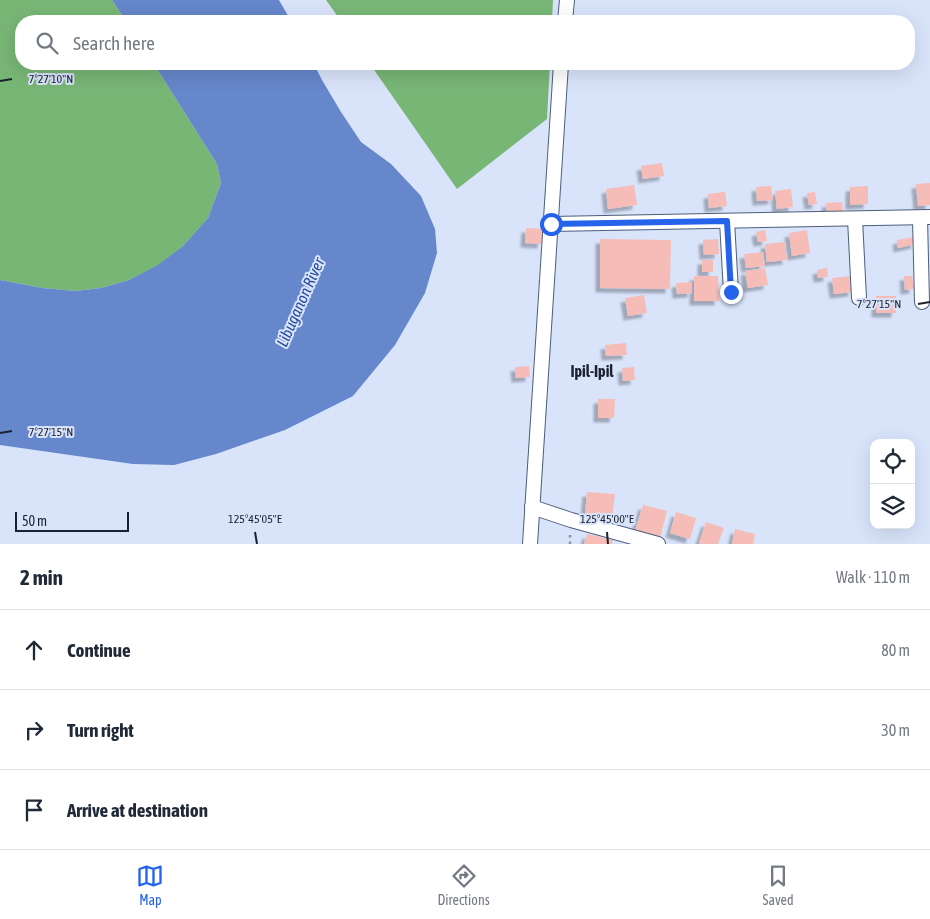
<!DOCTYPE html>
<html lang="en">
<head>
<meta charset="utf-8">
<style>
	body { margin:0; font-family:"Asap Condensed",sans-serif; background:#f2f2f3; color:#1f2937 }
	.controls { position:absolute; right:15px; bottom:15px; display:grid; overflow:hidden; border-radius:10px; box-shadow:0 5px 20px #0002 }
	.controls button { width:45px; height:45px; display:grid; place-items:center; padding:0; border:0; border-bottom:1px solid #e0e1e3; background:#fff; color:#1f2937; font:25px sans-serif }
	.scale { position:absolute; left:15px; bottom:12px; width:114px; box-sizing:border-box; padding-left:5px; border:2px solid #1b212f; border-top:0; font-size:14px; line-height:18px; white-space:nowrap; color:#1b212f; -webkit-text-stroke:4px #d9e4fb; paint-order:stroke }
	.stop { position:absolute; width:15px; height:15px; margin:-11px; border:4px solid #2563eb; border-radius:50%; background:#fff }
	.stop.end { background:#2563eb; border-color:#fff; box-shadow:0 1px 5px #0008 }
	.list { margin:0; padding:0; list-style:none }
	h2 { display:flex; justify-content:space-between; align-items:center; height:65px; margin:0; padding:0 20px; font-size:21px }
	h2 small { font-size:16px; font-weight:400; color:#747a83 }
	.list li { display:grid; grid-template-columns:32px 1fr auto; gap:15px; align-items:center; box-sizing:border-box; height:80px; padding:0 20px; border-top:1px solid #e0e1e3 }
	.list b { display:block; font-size:19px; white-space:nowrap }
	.list em { font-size:16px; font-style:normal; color:#747a83 }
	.icon { flex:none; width:28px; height:28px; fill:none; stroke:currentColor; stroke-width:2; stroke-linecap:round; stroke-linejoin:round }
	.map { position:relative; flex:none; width:930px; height:544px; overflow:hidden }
	.search { position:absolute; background:#fff; box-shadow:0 5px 20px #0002; left:15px; right:15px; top:15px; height:55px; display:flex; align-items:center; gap:12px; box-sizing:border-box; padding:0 18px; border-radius:20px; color:#747a83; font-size:19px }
	.sheet { height:305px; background:#fff }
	nav { display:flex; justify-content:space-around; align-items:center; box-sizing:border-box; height:70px; border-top:1px solid #e0e1e3; background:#fff; font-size:14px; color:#747a83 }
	nav a { display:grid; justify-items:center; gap:2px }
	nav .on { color:#2563eb }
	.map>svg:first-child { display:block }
</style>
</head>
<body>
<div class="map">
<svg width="930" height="544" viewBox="0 0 930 544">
	<defs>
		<filter id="shadow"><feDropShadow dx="-4.5" dy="4.5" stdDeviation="1" flood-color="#0004"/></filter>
	</defs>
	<rect width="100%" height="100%" fill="#d9e4fb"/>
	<!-- forest -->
	<g fill="#78b676">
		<path d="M0 0H112L126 21H21V64H154L217 164 221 183 208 218 183 246 159 265 129 280 101 288 75 291 42 288 0 280Z"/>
		<path d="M326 0H553L552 21H341Z"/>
		<path d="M370 64H550L547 119 457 189Z"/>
	</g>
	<!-- water -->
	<g fill="#6687cb">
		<path d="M112 0H279L291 21H126Z"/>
		<path d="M154 64H314L322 80 341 112 361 142 391 164 421 196 435 229 437 253 425 293 395 345 353 396 285 430 216 454 174 465 133 464 0 445V280L42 288 75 291 101 288 129 280 158 265 183 246 208 218 221 183 217 164Z"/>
	</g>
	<!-- building -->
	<g fill="#f5bcb8" filter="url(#shadow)">
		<path d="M662 163 664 176 643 179 641 166Z"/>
		<path d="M930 183V205L918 206 916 184Z"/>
		<path d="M634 185 637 205 608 209 606 189Z"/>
		<path d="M771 186 773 200 757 201 756 187Z"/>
		<path d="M868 186V204L850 205V187Z"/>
		<path d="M791 189 793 207 777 209 775 191Z"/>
		<path d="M725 192 727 206 709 208 708 194Z"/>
		<path d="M815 192 817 204 809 205 807 193Z"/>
		<path d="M842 202 843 211 827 212 826 203Z"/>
		<path d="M526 228 543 229 542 244 525 243Z"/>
		<path d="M765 230 767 241 758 242 756 232Z"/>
		<path d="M807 230 810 253 792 256 789 233Z"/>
		<path d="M914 237 916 244 898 248 897 240Z"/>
		<path d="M600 239 671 240 670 289 600 288Z"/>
		<path d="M718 239 719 254 704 255 703 240Z"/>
		<path d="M785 242 787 260 767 262 765 244Z"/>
		<path d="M763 252 765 266 746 268 744 254Z"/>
		<rect x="702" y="260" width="11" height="12"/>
		<path d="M765 268 768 285 748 288 745 271Z"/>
		<path d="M827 268 828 277 818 278 817 270Z"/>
		<path d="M694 276H718L719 301H694Z"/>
		<path d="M851 276 853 292 834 294 832 278Z"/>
		<path d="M904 276H912L914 289 905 290Z"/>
		<path d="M692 282V293L677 294 676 283Z"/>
		<path d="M644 295 647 313 628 316 625 298Z"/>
		<rect x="876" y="296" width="20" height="17"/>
		<path d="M626 343 627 355 606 356 605 345Z"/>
		<path d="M529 366 530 377 516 378 515 367Z"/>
		<path d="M634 367 635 380 623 381 622 368Z"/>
		<path d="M598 399H615L614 418H598Z"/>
		<path d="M587 492 615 494 612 518 585 515Z"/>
		<path d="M643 505 667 511 660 538 635 531Z"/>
		<path d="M676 512 696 518 690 539 670 533Z"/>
		<path d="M706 522 724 528 718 544H702L699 543Z"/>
		<path d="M735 529 755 534 753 544H732Z"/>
		<path d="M587 534 613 540 612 544H584Z"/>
	</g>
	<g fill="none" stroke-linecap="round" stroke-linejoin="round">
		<!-- street casing -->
		<g stroke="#4d5d7c" stroke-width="16">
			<g id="street">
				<path d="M565 21 567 0"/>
				<path d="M920 218 922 302"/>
				<path d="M855 219 859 298"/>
				<path d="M727 221 731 292"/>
				<path d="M551 224 930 217"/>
				<path d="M532 507 571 520 658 544"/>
				<path d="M530 544 561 64"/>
			</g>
		</g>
		<!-- path -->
		<path stroke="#8b94a7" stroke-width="2.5" stroke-dasharray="2.5 4" stroke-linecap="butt" d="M570 544V534"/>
		<!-- street -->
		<use href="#street" stroke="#fff" stroke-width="14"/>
	</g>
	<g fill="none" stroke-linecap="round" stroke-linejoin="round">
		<!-- route -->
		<path stroke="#2563eb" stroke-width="6" d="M551 224 727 221 731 292"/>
	</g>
	<!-- ticks -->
	<path fill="none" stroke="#1b212f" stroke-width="2" d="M0 81 12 79M918 304 930 302M0 433 12 431M255 532 257 544M607 532 608 544"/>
	<g text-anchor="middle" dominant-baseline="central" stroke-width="4" stroke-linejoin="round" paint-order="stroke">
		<!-- water labels -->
		<g font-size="16" font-style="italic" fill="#264b9d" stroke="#d9e4fb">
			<text transform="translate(300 302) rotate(-66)">Libuganon River</text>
		</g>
		<!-- neighbourhood labels -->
		<g font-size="16" font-weight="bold" fill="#1b212f" stroke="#d9e4fb">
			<text x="592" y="371">Ipil-Ipil</text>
		</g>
	</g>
	<g font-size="12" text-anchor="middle" fill="#1b212f" stroke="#d9e4fb" stroke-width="4" stroke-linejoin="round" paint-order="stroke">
		<text x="51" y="83">7°27'10"N</text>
		<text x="879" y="308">7°27'15"N</text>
		<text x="51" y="436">7°27'15"N</text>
		<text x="255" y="523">125°45'05"E</text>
		<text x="607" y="523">125°45'00"E</text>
	</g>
</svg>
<div class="controls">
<button><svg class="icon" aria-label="locate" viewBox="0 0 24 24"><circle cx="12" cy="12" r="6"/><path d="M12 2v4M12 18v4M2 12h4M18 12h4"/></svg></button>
<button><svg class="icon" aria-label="layers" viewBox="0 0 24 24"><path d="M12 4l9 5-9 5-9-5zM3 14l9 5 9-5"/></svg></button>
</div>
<div class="scale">50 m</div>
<div class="stop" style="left:551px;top:224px"></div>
<div class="stop end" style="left:731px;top:292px"></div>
<div class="search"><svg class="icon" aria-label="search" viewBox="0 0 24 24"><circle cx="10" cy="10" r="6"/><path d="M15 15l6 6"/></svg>Search here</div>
</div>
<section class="sheet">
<h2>2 min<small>Walk · 110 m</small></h2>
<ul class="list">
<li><svg class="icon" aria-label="ahead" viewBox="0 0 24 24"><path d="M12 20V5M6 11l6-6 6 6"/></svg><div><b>Continue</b></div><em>80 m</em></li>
<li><svg class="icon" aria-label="right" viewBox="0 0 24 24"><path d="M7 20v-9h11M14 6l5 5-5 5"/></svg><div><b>Turn right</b></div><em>30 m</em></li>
<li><svg class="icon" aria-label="arrive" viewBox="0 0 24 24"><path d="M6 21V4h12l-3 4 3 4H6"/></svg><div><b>Arrive at destination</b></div></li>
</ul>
</section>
<nav>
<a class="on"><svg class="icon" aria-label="map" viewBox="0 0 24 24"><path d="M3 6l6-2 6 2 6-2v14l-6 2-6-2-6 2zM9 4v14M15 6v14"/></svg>Map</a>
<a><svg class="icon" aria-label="directions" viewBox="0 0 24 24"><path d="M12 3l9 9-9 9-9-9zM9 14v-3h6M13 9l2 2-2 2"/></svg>Directions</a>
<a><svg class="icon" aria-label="saved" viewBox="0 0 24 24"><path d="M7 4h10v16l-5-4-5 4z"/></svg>Saved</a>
</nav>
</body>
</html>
